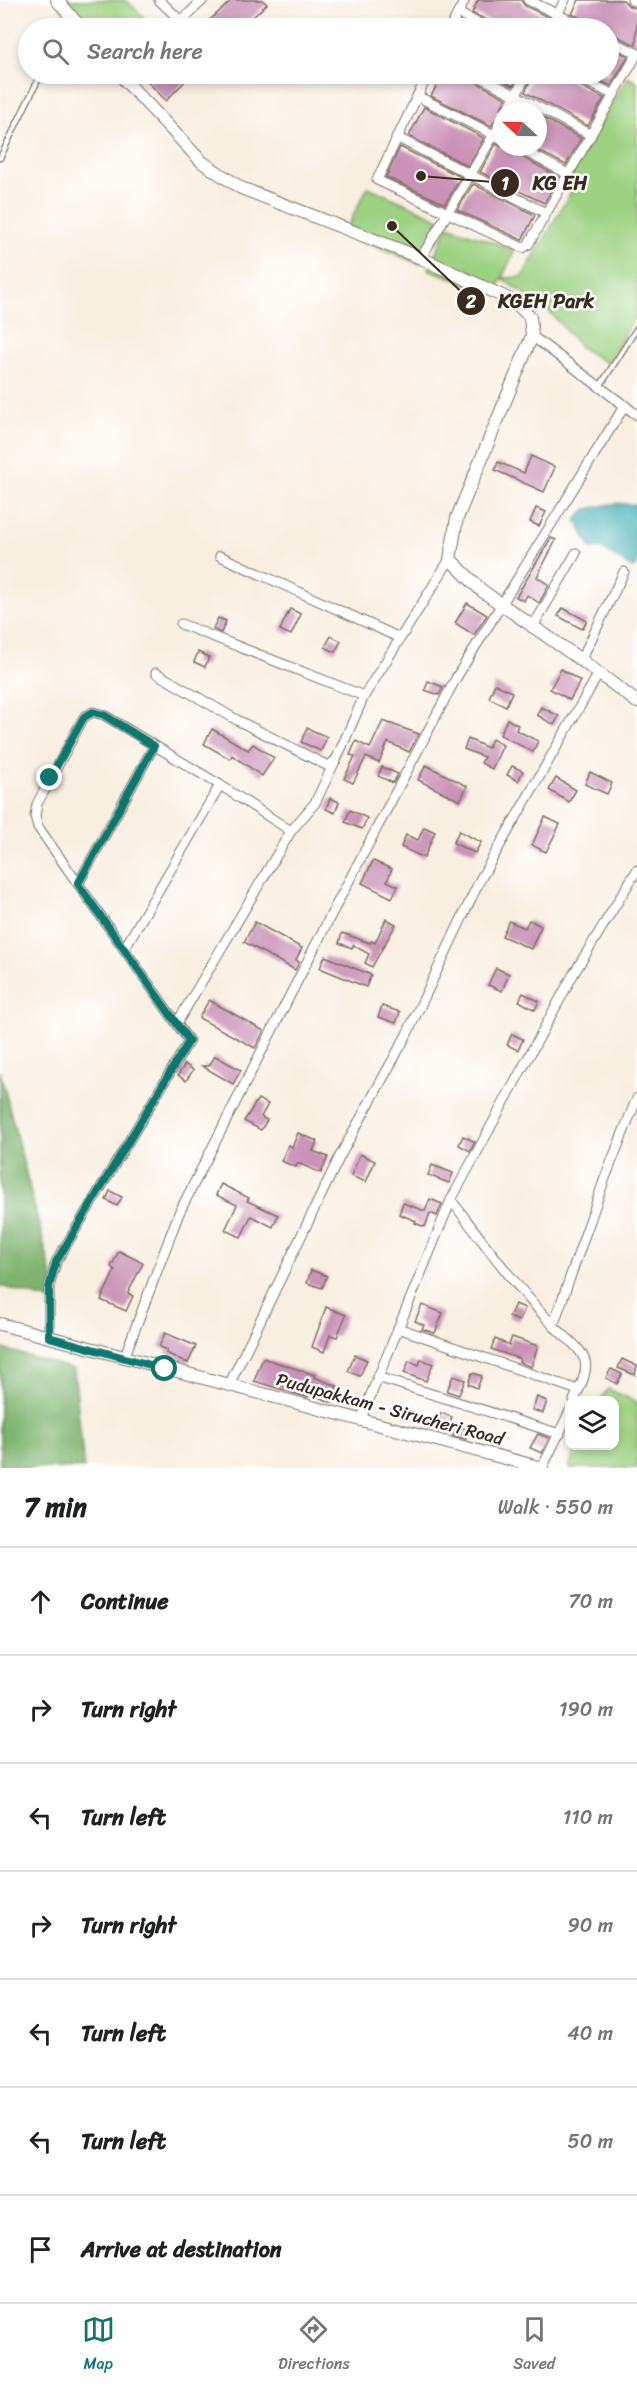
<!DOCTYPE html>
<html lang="en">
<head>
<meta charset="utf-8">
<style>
	body { margin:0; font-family:Sriracha,sans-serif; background:#f2f2f2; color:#202124 }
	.controls { position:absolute; right:18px; bottom:18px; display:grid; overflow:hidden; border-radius:12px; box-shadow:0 3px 9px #0003 }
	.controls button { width:54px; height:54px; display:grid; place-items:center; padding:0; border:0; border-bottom:2px solid #e0e0e0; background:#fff; color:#202124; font:30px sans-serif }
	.compass { position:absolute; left:493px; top:102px; width:54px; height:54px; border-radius:50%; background:#fff; box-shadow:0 3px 9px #0003; rotate:292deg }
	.stop { position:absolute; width:18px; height:18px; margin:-14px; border:4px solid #0f766e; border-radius:50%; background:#fff }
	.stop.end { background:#0f766e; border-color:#fff; box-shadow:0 2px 6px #0008 }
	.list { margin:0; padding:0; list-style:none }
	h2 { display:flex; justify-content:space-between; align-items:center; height:78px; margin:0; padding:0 24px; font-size:26px }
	h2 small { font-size:20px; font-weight:400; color:#757577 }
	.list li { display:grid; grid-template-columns:39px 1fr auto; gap:18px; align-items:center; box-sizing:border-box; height:108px; padding:0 24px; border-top:2px solid #e0e0e0 }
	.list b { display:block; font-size:22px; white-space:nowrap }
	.list em { font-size:20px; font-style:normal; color:#757577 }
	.icon { flex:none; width:33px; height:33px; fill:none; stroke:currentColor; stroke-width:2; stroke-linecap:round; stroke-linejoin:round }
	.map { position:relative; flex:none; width:637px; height:1468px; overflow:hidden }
	.search { position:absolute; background:#fff; box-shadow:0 3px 9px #0003; left:18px; right:18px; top:18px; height:66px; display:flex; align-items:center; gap:15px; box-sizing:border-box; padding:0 21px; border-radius:33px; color:#757577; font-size:22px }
	.sheet { height:834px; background:#fff }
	nav { display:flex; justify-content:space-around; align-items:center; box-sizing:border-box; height:84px; border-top:2px solid #e0e0e0; background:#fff; font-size:16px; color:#757577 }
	nav a { display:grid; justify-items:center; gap:3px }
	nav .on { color:#0f766e }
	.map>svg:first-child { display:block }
</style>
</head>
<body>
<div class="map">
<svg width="637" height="1468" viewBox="0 0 637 1468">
	<rect width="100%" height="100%" fill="#fff"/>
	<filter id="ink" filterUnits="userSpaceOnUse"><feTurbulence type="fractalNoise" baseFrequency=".0167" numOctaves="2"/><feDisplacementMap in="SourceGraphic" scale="12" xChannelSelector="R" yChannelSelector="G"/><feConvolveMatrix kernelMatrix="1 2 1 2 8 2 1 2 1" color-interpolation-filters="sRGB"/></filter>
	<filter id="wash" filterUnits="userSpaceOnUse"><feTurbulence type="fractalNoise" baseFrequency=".008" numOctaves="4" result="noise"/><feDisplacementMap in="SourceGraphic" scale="24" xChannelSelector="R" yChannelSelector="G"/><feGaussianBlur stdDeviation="1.35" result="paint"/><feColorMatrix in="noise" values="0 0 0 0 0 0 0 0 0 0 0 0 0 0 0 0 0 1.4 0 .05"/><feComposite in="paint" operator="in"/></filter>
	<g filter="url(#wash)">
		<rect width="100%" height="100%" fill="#f9efe1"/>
		<!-- green -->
		<g fill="#9dd282" stroke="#6c7e50" stroke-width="1.5">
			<path d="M61 0H126L155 28H85Z"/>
			<path d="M627 77 637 82V313L608 364 580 347 550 312 502 279 494 294 428 269 448 226 515 250 502 278 522 277 572 190 562 191Z"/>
			<path d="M368 187 440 219 419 264 344 233Z"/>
			<path d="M608 1389 637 1402V1468H569L576 1446H614V1400H600Z"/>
		</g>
		<!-- forest -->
		<g fill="#7eb470" stroke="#5c6f47" stroke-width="1.5">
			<path d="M0 1071 59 1303 0 1286Z"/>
			<path d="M0 1348 74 1369 84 1468H0Z"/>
		</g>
		<!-- water -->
		<path fill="#3aacb2" stroke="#3a6b68" stroke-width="1.5" d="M617 503 637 505V566L632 568 601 548 591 549 576 520 586 509Z"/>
		<g id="blocks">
			<!-- building -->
			<g fill="#ca92b7">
				<path d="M232 0H262L267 4 241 28H201Z"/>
				<path d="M478 0H521L525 6 548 17 543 28H494L491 22 472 13Z"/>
				<path d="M579 0H623L629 6 637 9 636 45 609 33V28H593L589 22 572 14Z"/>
				<path d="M609 48 628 56 611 86 586 74H609Z"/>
				<path d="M156 74H192L166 101 148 82Z"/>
				<path d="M443 74H468L472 80 506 98 501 108V114L497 117 491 126 431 96Z"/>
				<path d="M489 74H520L513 86Z"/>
				<path d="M534 74H565L569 80 604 98 589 124 588 126 525 92Z"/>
				<path d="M424 107 484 138 468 166 409 136Z"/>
				<path d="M538 115 581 138 566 165 531 147H538Z"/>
				<path d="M496 144 502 147H510L514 153 559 177 544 203 480 172Z"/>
				<path d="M400 147 461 177 445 204 386 177Z"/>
				<path d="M473 184 535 215 522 240 457 210Z"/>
				<path d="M531 456 555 467 544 492 495 470 498 462 524 473Z"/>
				<path d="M536 508 546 512 539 526 530 522Z"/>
				<path d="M551 538 556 540 537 577 549 585 539 603 527 595 524 601 516 597Z"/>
				<path d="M467 603 487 615 474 635 455 623Z"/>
				<path d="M563 608 587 621 582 629 558 616Z"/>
				<path d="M290 609 301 614 291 635 280 630Z"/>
				<path d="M218 618 226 621 221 633 213 629Z"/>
				<path d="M331 636 341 641 335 652 325 647Z"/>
				<path d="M198 652 209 657 205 667 194 662Z"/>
				<path d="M561 669 580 681 570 700 550 689Z"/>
				<path d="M428 681 443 687 439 695 425 690Z"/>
				<path d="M495 684 512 692 506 706 489 698Z"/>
				<path d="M541 707 559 716 554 725 537 715Z"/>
				<path d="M507 719 518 725 516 730 538 741 533 752 500 735Z"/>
				<path d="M383 721 419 734 409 752 388 742 379 763 366 757 353 783 344 779 355 756 350 755 356 741 370 748Z"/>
				<path d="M307 728 327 737 321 751 301 742Z"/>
				<path d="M212 729 248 750 253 744 274 758 262 776 232 755 230 759 204 744Z"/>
				<path d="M468 739 488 748 492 739 503 745 492 769 481 763 484 757 464 749Z"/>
				<path d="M426 765 467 786 460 801 418 780Z"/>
				<path d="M512 766 523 771 518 781 507 775Z"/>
				<path d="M382 767 398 774 393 783 378 776Z"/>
				<path d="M590 772 612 783 607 794 585 784Z"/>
				<path d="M556 778 576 790 569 802 549 790Z"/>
				<path d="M330 798 339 802 335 813 326 809Z"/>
				<path d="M350 810 367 818 362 829 345 822Z"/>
				<path d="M545 817 560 824 546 852 532 845Z"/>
				<path d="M424 827 435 832 424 858 401 847 406 835 418 840Z"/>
				<path d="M459 831 481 842 475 853 453 843Z"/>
				<path d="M373 861 392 869 387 881 398 886 392 898 362 883Z"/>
				<path d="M386 919 396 924 372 967 365 963 369 954 353 945 352 948 339 943 342 933 370 943 371 941 375 943Z"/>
				<path d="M529 920 541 926 531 949 502 936 509 921 525 928Z"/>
				<path d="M255 922 302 948 296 960 299 962 295 970 244 942Z"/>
				<path d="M325 956 371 975 366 987 320 968Z"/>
				<path d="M496 968 509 974 502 991 488 985Z"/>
				<path d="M523 993 539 1001 535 1010 519 1001Z"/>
				<path d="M209 1000 264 1031 255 1048 199 1018Z"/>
				<path d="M382 1006 400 1012 396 1023 378 1017Z"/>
				<path d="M512 1034 523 1039 518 1050 507 1045Z"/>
				<path d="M215 1056 241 1070 233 1084 202 1066H209Z"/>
				<path d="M185 1064 193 1070 186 1081 178 1075Z"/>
				<path d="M258 1099 268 1104 261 1117 267 1120 261 1130 244 1121Z"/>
				<path d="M298 1133 317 1141 313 1151 328 1157 321 1173 298 1163 296 1167 281 1161 288 1145 292 1147Z"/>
				<path d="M463 1136 475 1142 470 1151 459 1145Z"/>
				<path d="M360 1154 375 1161 366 1182 351 1176Z"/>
				<path d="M432 1165 453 1173 449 1183 428 1175Z"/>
				<path d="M221 1184 249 1198 247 1201 278 1215 273 1227 251 1216 241 1237 225 1230 237 1205 216 1195Z"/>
				<path d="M110 1191 122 1197 117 1206 106 1200Z"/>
				<path d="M430 1199 442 1204 437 1216 430 1213 425 1227 415 1223 416 1221 399 1214 403 1203 425 1211Z"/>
				<path d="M119 1251 143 1263 128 1293 133 1296 126 1311 101 1300 115 1270 111 1267Z"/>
				<path d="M311 1270 327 1276 322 1288 307 1283Z"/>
				<path d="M515 1304 525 1308 519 1321 509 1317Z"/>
				<path d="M422 1305 443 1313 435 1333 422 1329 424 1325 415 1321Z"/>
				<path d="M326 1307 346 1315 337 1337 330 1335 324 1352 312 1347Z"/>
				<path d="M165 1333 196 1346 188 1363 166 1353 167 1350 159 1347Z"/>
				<path d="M512 1337 538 1346 531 1367 519 1362 520 1359 491 1349 495 1339 509 1345Z"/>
				<path d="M355 1355 367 1360 360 1376 348 1371Z"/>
				<path d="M263 1358 315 1375 314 1377 337 1386 331 1402 308 1393 307 1397 254 1381Z"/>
				<path d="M421 1359 433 1364 426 1381 404 1373 409 1361 419 1365Z"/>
				<path d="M622 1359 637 1366 635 1375 618 1368Z"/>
				<path d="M611 1369 622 1374 617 1384 606 1378Z"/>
				<path d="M472 1373 482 1376 477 1388 468 1384Z"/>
				<path d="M453 1376 465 1380 459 1395 447 1391Z"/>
				<path d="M537 1397 547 1401 543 1413 532 1410Z"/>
				<path d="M441 1413 452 1417 447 1431 436 1426Z"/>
				<path d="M456 1426 469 1430 466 1439 453 1436Z"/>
				<path d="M538 1434 549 1438 542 1453 530 1448Z"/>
			</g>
		</g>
	</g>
	<g filter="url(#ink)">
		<use href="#blocks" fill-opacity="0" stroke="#7e6f62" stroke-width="1.5"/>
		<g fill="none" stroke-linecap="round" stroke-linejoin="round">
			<!-- service casing -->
			<g stroke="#7e6f62" stroke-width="7">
				<g id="service">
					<path d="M63 28 68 17"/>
					<path d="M0 158 41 74"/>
					<path d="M600 386 637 328"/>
				</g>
			</g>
			<!-- minor casing -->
			<g stroke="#7e6f62" stroke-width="11">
				<g id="minor">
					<path d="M159 0 181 21"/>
					<path d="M528 0 586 28"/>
					<path d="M632 0 637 2"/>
					<path d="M458 13 487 28"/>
					<path d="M174 28 203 0"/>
					<path d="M450 28 465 0"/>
					<path d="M550 28 565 0"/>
					<path d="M608 40 637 53"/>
					<path d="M428 74 377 180 523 248 528 245 637 54"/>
					<path d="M475 74 591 135"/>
					<path d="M572 74 614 95"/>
					<path d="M417 96 502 139"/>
					<path d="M507 111 527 74"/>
					<path d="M396 137 546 213"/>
					<path d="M517 147 568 174"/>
					<path d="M421 258 502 121"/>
					<path d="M532 336 637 415"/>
					<path d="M220 556 400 638"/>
					<path d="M181 624 364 696"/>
					<path d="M532 628 576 553"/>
					<path d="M581 660 624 572"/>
					<path d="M156 673 237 720 328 766 336 760 364 696 450 559"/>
					<path d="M78 884 154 746"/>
					<path d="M124 949 220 785"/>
					<path d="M177 1023 291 831 315 803 335 761"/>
					<path d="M451 1200C484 1243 516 1287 554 1326 563 1336 581 1347 585 1361 588 1373 579 1389 574 1400"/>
					<path d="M553 1326 605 1178 637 1098"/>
					<path d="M398 1328 578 1390"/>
					<path d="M49 1337V1287L56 1262 189 1041 38 827 35 816 37 804 84 717 93 712 104 715 220 785 291 831"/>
					<path d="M124 1358 179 1213 332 913 456 678 625 405"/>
					<path d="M377 1377 560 1434"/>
					<path d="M229 1385 340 1156 406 1036 480 880 599 673"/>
					<path d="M361 1419 451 1200 573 975 637 870"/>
					<path d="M542 1468 570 1411"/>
				</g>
			</g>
			<!-- tertiary casing -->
			<g stroke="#7e6f62" stroke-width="14">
				<g id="tertiary">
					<path d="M57 0 81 28"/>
					<path d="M119 74 202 162 241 188 421 258 515 302 530 317 532 336 457 518 450 559 481 590 581 660 637 702"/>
					<path d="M0 1324 542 1468"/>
				</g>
			</g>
			<!-- service -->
			<use href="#service" stroke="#fff" stroke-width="4.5"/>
			<!-- minor -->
			<use href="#minor" stroke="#fff" stroke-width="9"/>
			<!-- tertiary -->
			<use href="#tertiary" stroke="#fff" stroke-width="12"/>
		</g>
	</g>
	<g fill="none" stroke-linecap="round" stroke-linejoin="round" filter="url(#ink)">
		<!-- route -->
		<path stroke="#0f766e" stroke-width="8" d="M50 778 84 717 93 712 104 715 154 746 78 884 189 1041 56 1262 49 1287V1337L165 1369"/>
	</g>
	<g text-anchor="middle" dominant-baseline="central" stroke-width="5" stroke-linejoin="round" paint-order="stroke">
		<!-- street labels -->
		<g font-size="18" fill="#3b2a1e" stroke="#fff">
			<text transform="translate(390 1409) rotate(15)">Pudupakkam - Sirucheri Road</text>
		</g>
	</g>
	<!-- callouts -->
	<path fill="none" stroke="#3b2a1e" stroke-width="2" d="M421 176L505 183M392 226L471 301"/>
	<g fill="#3b2a1e" stroke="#fff" stroke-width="2">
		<circle cx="421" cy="176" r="6"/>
		<circle cx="392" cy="226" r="6"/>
		<circle cx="505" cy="183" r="15"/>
		<circle cx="471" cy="301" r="15"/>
	</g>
	<g font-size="18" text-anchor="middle" font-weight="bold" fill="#fff">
		<text x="505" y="190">1</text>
		<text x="471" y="308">2</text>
	</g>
	<g font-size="20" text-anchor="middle" font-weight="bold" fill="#3b2a1e" stroke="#fff" stroke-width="5" stroke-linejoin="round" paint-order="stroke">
		<text x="560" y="190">KG EH</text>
		<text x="546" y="308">KGEH Park</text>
	</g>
</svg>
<div class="controls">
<button><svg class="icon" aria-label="layers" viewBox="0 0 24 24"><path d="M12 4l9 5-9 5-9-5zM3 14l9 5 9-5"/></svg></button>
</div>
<svg class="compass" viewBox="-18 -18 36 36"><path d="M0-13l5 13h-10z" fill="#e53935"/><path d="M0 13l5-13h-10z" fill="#757577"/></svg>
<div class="stop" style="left:165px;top:1369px"></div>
<div class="stop end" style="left:50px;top:778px"></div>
<div class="search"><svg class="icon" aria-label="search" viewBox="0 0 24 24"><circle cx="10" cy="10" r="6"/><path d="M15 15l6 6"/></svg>Search here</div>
</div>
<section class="sheet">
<h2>7 min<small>Walk · 550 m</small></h2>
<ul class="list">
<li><svg class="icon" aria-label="ahead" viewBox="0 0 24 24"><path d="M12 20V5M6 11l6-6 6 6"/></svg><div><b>Continue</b></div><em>70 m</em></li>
<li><svg class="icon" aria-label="right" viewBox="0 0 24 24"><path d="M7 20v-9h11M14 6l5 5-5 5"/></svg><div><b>Turn right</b></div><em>190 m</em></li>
<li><svg class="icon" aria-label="left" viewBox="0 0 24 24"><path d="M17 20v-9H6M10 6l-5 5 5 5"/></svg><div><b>Turn left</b></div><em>110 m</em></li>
<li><svg class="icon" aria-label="right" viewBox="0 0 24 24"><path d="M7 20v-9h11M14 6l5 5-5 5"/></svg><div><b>Turn right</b></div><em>90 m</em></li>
<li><svg class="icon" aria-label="left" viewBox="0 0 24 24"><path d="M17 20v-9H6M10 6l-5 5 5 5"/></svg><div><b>Turn left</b></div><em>40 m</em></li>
<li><svg class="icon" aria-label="left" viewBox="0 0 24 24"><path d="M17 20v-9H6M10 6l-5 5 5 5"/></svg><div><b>Turn left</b></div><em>50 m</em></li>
<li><svg class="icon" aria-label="arrive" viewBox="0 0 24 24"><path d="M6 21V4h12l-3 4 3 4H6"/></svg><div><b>Arrive at destination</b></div></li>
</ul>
</section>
<nav>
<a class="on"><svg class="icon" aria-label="map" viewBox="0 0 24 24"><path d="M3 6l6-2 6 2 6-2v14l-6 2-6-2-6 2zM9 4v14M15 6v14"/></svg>Map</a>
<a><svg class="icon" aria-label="directions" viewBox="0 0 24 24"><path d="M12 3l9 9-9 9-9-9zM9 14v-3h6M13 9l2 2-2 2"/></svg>Directions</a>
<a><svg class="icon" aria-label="saved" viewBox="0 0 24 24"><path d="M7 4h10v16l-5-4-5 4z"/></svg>Saved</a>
</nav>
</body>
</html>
